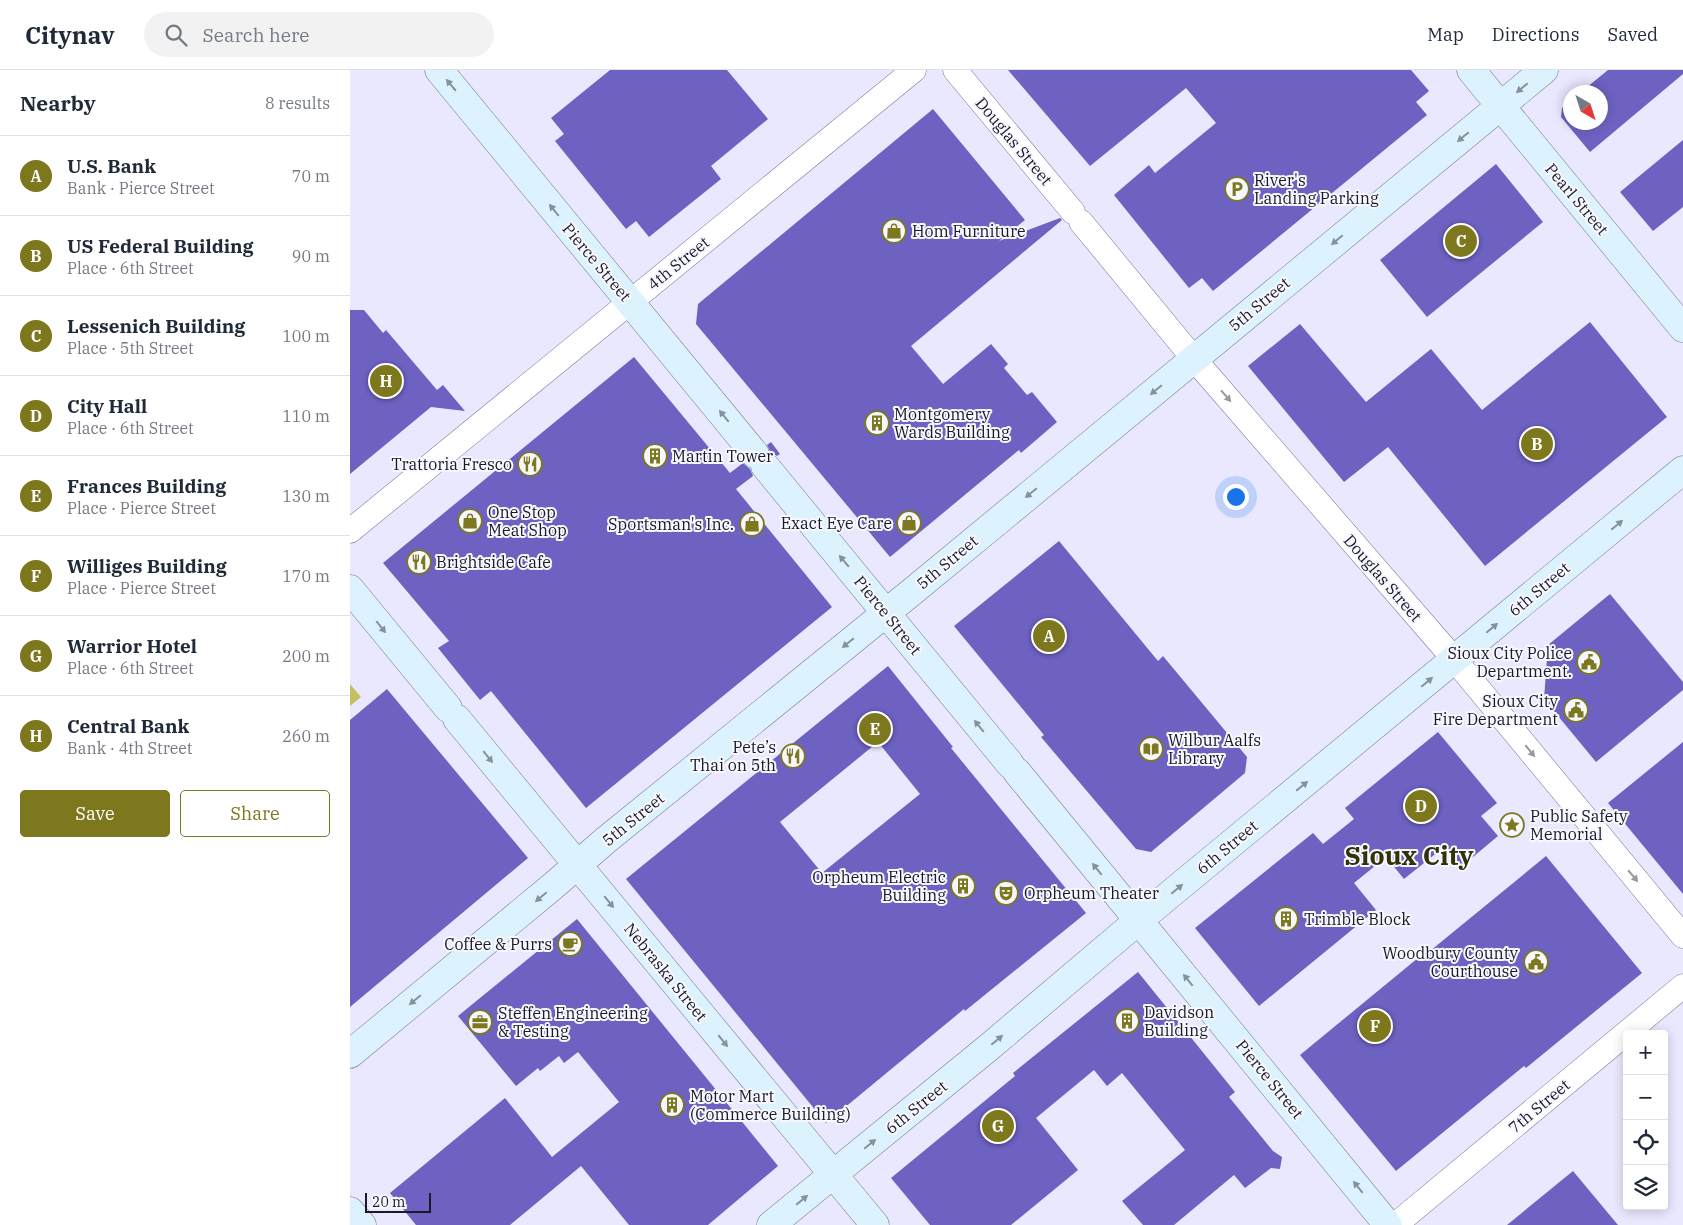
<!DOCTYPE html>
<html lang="en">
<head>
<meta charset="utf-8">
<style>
	body { margin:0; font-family:"IBM Plex Serif",serif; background:#f2f2f3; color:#1f2937 }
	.controls { position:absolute; right:15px; bottom:15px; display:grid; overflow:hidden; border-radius:5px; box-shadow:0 2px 12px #0003 }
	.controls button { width:45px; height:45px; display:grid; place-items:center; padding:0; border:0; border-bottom:1px solid #e0e1e3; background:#fff; color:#1f2937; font:25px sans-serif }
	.compass { position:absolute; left:1213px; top:15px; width:45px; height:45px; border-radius:50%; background:#fff; box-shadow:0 2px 12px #0003; rotate:141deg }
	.scale { position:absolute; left:15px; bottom:12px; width:66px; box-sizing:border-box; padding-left:5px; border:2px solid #1a1926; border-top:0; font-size:14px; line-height:18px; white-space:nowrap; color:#1a1926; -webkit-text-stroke:4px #f7f7ff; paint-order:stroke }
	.you { position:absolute; left:885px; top:426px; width:18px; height:18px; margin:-12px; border:4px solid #fff; border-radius:50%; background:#1a73e8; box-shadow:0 0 0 8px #1a73e833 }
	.badge { display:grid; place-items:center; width:32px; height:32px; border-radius:50%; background:#7d781d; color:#fff; font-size:16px; font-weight:700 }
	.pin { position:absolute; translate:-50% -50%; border:2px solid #fff; box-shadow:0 1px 5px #0006 }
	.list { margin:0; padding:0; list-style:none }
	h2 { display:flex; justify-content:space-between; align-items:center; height:65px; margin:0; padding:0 20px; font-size:21px }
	h2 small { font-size:16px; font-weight:400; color:#747a83 }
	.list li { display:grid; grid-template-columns:32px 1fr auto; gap:15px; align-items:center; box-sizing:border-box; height:80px; padding:0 20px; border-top:1px solid #e0e1e3 }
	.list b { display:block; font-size:19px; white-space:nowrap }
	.list p { margin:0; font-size:16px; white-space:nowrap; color:#747a83 }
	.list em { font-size:16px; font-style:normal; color:#747a83 }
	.actions { display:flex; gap:10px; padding:15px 20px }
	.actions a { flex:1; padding:11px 0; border:1px solid #7d781d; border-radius:5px; text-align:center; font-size:18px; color:#7d781d }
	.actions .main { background:#7d781d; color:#fff }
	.icon { flex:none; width:28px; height:28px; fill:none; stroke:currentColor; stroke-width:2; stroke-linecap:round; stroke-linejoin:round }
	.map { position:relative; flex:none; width:1333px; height:1155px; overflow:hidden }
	header { display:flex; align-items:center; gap:30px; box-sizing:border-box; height:70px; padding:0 25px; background:#fff; border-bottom:1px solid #e0e1e3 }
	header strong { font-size:24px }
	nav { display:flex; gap:28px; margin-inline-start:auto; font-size:18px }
	.search { width:350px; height:45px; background:#f2f2f3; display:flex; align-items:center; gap:12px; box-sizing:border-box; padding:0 18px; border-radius:28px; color:#747a83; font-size:19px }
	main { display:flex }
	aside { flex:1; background:#fff }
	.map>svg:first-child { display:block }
</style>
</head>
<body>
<header>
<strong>Citynav</strong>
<div class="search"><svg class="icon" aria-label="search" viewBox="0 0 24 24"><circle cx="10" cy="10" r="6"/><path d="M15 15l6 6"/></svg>Search here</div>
<nav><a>Map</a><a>Directions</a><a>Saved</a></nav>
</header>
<main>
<aside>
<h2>Nearby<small>8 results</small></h2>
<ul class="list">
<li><span class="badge">A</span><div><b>U.S. Bank</b><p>Bank · Pierce Street</p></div><em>70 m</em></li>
<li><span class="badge">B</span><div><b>US Federal Building</b><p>Place · 6th Street</p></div><em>90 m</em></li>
<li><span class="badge">C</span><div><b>Lessenich Building</b><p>Place · 5th Street</p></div><em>100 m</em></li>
<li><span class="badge">D</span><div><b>City Hall</b><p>Place · 6th Street</p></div><em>110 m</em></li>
<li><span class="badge">E</span><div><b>Frances Building</b><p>Place · Pierce Street</p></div><em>130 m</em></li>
<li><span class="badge">F</span><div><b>Williges Building</b><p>Place · Pierce Street</p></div><em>170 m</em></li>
<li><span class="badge">G</span><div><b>Warrior Hotel</b><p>Place · 6th Street</p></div><em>200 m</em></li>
<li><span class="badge">H</span><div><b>Central Bank</b><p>Bank · 4th Street</p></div><em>260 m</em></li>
</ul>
<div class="actions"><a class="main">Save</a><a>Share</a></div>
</aside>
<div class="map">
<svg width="1333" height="1155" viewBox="0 0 1333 1155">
	<rect width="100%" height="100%" fill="#e9e8ff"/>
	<!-- green -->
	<path fill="#c3bf64" d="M0 614 11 627 0 636Z"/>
	<!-- building -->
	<g fill="#6d61c1" fill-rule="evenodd">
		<path d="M260 0H377L418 49 361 96 371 109 299 167 286 151 276 159 205 71 214 64 201 48Z"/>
		<path d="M658 0H1061L1079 21 1066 32 1077 45 863 221 852 208 839 218 764 125 799 95 805 103 866 53 836 18 740 96Z"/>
		<path d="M1258 0H1333V4L1240 82 1211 47 1212 38 1220 31V52H1250V22H1231Z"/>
		<path d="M583 39 675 150 649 171 710 148 712 150 561 276 593 314 641 274 658 294 654 298 677 325 682 322 707 352 671 383 669 380 540 487 346 254 348 234Z"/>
		<path d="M1333 70V137L1303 161 1270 122Z"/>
		<path d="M1146 94 1193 152 1077 247 1030 190Z"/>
		<path d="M0 240H14L33 263 36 260 87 320 93 315 115 341 81 337 0 404Z"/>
		<path d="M1240 252 1317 347 1135 496 1038 377 994 412 898 296 950 254 1016 332 1081 279 1132 340Z"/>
		<path d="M284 287 380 403 393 393 400 399 403 406 386 419 482 537 236 738 141 621 130 630 88 578 99 571 33 493Z"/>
		<path d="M421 372 430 384 427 386 420 381 417 375Z"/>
		<path d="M709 471 808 591 813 586 897 687 895 703 801 782 786 779 691 667 694 665 604 556Z"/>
		<path d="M1260 524 1333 612V620L1246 692 1194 629 1198 575Z"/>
		<path d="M538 596 603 677 601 678 736 843 615 941 614 939 476 1053 276 809ZM528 672 570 724 472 803 430 752Z"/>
		<path d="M37 619 178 788 0 937V650Z"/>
		<path d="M1088 662 1147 733 1131 746 1148 766 1111 797 1094 777 1054 809 1036 787 1004 813 1026 840 909 936 845 858 963 763 973 774 1004 749 995 738Z"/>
		<path d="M1333 672V824L1258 733Z"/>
		<path d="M1196 786 1292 903 1176 998 1174 996 1046 1101 950 985 1068 888 1069 890Z"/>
		<path d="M227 849 428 1096 358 1155H279L231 1096 160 1155H66L40 1123 155 1028 202 1087 269 1032 228 982 214 993 209 986 190 1001 188 998 166 1016 108 946Z"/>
		<path d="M788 902 885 1022 879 1027 923 1081 932 1087 930 1099 921 1098 895 1118 884 1105 824 1155H793L772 1131 835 1080 772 1003 757 1016 744 1000 686 1048 728 1100 661 1155H580L541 1108 665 1006 663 1003Z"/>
		<path d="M1223 1101 1268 1155H1157Z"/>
	</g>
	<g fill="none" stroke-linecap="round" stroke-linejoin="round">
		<!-- street casing -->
		<g stroke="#787798" stroke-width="25">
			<g id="street">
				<path d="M605 0 723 142"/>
				<path d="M731 152 844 289 1104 589 1333 866"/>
				<path d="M0 461 564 0"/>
				<path d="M1045 1155 1333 916"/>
			</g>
		</g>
		<!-- secondary casing -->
		<g stroke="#787798" stroke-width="29">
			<g id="secondary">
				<path d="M89 0 405 384"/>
				<path d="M1121 0 1333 258"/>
				<path d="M415 396 660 694"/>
				<path d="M0 519 98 638"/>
				<path d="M107 649 525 1155"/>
				<path d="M667 702 1038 1155"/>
				<path d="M0 984 203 816 256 770 563 521 1194 0"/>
				<path d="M0 1141 12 1155"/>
				<path d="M421 1155 638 978 789 850 1333 400"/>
			</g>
		</g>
		<!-- street -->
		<use href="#street" stroke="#fff" stroke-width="24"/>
		<!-- secondary -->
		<use href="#secondary" stroke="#dcf3fd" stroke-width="28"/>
	</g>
	<!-- one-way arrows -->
	<defs><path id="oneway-solid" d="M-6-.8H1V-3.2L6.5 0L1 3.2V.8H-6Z" transform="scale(1.25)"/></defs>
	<g fill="#85919c">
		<use href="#oneway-solid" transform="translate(101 15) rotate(-130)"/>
		<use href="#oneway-solid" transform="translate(1172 18) rotate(140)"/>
		<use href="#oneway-solid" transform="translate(1113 67) rotate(140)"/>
		<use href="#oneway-solid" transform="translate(204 140) rotate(-129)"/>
		<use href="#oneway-solid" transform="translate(987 170) rotate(140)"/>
		<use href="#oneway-solid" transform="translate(806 320) rotate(140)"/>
		<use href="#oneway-solid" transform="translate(374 346) rotate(-129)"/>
		<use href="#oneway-solid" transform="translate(681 423) rotate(141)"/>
		<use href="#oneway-solid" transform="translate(1267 455) rotate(-40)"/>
		<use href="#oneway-solid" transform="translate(494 491) rotate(-130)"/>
		<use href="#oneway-solid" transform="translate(31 557) rotate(51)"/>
		<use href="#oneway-solid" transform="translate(1142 558) rotate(-40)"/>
		<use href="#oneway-solid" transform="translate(498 573) rotate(141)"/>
		<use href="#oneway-solid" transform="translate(1077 612) rotate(-40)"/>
		<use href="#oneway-solid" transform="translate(629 656) rotate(-129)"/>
		<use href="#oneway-solid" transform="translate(138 687) rotate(51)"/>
		<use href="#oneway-solid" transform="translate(952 716) rotate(-39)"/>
		<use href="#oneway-solid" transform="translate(747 799) rotate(-129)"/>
		<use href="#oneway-solid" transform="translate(827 819) rotate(-40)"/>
		<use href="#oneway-solid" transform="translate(191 827) rotate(140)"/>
		<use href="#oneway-solid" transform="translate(259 832) rotate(51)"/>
		<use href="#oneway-solid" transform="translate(838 910) rotate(-129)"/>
		<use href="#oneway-solid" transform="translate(65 930) rotate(140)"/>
		<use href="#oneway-solid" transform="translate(647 970) rotate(-40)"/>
		<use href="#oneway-solid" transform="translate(373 971) rotate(51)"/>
		<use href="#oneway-solid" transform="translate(520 1074) rotate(-39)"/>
		<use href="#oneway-solid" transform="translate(1008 1117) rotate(-129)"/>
		<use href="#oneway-solid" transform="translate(452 1130) rotate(-40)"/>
	</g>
	<g fill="#98989d">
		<use href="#oneway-solid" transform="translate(876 326) rotate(49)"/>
		<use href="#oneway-solid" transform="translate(1180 681) rotate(51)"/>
		<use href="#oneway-solid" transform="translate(1283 806) rotate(50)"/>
	</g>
	<!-- icons -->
	<defs>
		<g id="parking-ring" transform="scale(1.25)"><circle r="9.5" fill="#f7f7ff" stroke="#7d781d" stroke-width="1.5"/><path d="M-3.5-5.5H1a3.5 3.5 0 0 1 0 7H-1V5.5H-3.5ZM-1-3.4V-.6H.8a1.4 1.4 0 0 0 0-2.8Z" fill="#7d781d"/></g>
		<g id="shop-ring" transform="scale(1.25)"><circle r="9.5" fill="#f7f7ff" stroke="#7d781d" stroke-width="1.5"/><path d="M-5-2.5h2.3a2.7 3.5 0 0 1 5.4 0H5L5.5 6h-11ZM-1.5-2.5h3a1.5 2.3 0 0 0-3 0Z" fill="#7d781d"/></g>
		<g id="building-ring" transform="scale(1.25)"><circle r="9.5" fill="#f7f7ff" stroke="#7d781d" stroke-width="1.5"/><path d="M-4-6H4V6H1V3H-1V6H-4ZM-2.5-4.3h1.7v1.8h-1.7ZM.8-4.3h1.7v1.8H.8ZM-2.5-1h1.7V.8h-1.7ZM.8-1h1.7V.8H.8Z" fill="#7d781d"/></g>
		<g id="restaurant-ring" transform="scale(1.25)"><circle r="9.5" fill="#f7f7ff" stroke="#7d781d" stroke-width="1.5"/><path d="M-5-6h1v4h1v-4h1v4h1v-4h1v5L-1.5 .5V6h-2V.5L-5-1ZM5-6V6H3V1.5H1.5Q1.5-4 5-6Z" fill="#7d781d"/></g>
		<g id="civic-ring" transform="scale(1.25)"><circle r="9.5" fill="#f7f7ff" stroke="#7d781d" stroke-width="1.5"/><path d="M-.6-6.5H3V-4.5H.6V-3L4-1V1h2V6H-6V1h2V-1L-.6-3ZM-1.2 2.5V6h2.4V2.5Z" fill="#7d781d"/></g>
		<g id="library-ring" transform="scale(1.25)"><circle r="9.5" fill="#f7f7ff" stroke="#7d781d" stroke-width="1.5"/><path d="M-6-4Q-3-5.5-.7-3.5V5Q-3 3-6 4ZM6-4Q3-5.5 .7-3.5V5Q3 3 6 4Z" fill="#7d781d"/></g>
		<g id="sight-ring" transform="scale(1.25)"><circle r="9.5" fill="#f7f7ff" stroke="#7d781d" stroke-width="1.5"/><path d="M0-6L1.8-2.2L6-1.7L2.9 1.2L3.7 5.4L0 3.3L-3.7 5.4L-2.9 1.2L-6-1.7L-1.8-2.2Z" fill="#7d781d"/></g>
		<g id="theatre-ring" transform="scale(1.25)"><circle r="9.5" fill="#f7f7ff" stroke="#7d781d" stroke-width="1.5"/><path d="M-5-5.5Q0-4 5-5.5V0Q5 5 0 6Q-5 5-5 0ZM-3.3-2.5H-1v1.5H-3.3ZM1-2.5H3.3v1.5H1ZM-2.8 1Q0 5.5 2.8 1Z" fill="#7d781d"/></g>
		<g id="cafe-ring" transform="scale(1.25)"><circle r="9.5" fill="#f7f7ff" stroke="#7d781d" stroke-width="1.5"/><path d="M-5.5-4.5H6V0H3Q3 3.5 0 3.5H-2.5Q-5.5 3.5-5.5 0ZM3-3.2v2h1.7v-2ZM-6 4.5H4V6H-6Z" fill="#7d781d"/></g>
		<g id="office-ring" transform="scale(1.25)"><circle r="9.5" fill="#f7f7ff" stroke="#7d781d" stroke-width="1.5"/><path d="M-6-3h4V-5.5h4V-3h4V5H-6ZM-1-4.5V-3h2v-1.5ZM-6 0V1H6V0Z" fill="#7d781d"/></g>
	</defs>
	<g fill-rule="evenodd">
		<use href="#parking-ring" x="887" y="119"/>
		<use href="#shop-ring" x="544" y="161"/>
		<use href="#building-ring" x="527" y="353"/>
		<use href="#building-ring" x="305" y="386"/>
		<use href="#restaurant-ring" x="180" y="394"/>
		<use href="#shop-ring" x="120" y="451"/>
		<use href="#shop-ring" x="559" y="453"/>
		<use href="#shop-ring" x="402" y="454"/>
		<use href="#restaurant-ring" x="69" y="492"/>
		<use href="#civic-ring" x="1239" y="592"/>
		<use href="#civic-ring" x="1226" y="640"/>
		<use href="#library-ring" x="801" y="679"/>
		<use href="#restaurant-ring" x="443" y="686"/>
		<use href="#sight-ring" x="1162" y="755"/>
		<use href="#building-ring" x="613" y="816"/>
		<use href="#theatre-ring" x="656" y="823"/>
		<use href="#building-ring" x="936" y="849"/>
		<use href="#cafe-ring" x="220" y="874"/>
		<use href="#civic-ring" x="1186" y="892"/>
		<use href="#building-ring" x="777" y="951"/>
		<use href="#office-ring" x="130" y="952"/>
		<use href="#building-ring" x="322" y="1035"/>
	</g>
	<g text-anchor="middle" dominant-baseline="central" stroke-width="4" stroke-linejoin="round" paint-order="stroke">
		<!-- street labels -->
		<g font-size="16" fill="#1a1926" stroke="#f7f7ff">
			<text transform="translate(664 71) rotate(50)">Douglas Street</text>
			<text transform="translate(1227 129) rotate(50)">Pearl Street</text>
			<text transform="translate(247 192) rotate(50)">Pierce Street</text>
			<text transform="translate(328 193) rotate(-39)">4th Street</text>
			<text transform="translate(909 234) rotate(-40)">5th Street</text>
			<text transform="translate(597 492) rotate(-40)">5th Street</text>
			<text transform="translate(1033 508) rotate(49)">Douglas Street</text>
			<text transform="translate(1189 519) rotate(-40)">6th Street</text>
			<text transform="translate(538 545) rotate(51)">Pierce Street</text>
			<text transform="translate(283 749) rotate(-39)">5th Street</text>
			<text transform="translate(877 777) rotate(-40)">6th Street</text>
			<text transform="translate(316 902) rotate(51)">Nebraska Street</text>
			<text transform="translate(920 1009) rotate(51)">Pierce Street</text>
			<text transform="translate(1189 1036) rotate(-40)">7th Street</text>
			<text transform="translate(566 1037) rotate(-39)">6th Street</text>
		</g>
		<!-- poi labels -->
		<g font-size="16" fill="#1a1926" stroke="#f7f7ff" text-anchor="start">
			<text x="904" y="110">River's<tspan x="904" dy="18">Landing Parking</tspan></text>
			<text x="562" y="161">Hom Furniture</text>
			<text x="544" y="344">Montgomery<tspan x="544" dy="18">Wards Building</tspan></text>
			<text x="322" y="386">Martin Tower</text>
			<text x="162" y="394" text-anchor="end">Trattoria Fresco</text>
			<text x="138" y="442">One Stop<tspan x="138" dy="18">Meat Shop</tspan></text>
			<text x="542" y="453" text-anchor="end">Exact Eye Care</text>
			<text x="384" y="454" text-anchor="end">Sportsman's Inc.</text>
			<text x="86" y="492">Brightside Cafe</text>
			<text x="1222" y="583" text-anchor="end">Sioux City Police<tspan x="1222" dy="18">Department.</tspan></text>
			<text x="1208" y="631" text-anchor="end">Sioux City<tspan x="1208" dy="18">Fire Department</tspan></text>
			<text x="818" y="670">Wilbur Aalfs<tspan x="818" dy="18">Library</tspan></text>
			<text x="426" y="677" text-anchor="end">Pete’s<tspan x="426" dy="18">Thai on 5th</tspan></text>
			<text x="1180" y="746">Public Safety<tspan x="1180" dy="18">Memorial</tspan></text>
			<text x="596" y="807" text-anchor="end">Orpheum Electric<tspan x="596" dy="18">Building</tspan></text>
			<text x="674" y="823">Orpheum Theater</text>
			<text x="954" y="849">Trimble Block</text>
			<text x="202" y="874" text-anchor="end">Coffee &amp; Purrs</text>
			<text x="1168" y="883" text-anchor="end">Woodbury County<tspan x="1168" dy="18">Courthouse</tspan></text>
			<text x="794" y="942">Davidson<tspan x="794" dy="18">Building</tspan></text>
			<text x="148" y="943">Steffen Engineering<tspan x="148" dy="18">&amp; Testing</tspan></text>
			<text x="340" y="1026">Motor Mart<tspan x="340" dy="18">(Commerce Building)</tspan></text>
		</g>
		<!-- town labels -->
		<g font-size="26" font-weight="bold" fill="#333106" stroke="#f7f7ff">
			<text x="1059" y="785">Sioux City</text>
		</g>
	</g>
</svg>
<div class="controls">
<button>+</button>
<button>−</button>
<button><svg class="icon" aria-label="locate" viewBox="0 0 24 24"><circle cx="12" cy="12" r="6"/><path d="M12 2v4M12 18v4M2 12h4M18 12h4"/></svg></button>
<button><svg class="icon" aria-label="layers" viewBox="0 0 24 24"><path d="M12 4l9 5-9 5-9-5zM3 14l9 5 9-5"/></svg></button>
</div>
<svg class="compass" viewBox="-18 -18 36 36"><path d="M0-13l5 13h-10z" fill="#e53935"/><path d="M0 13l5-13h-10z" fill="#747a83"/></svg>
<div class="scale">20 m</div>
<div class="you"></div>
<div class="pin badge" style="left:699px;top:566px">A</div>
<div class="pin badge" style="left:1187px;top:374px">B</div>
<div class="pin badge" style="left:1111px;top:171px">C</div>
<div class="pin badge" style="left:1071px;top:736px">D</div>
<div class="pin badge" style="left:525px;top:659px">E</div>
<div class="pin badge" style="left:1025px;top:956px">F</div>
<div class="pin badge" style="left:648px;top:1056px">G</div>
<div class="pin badge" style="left:36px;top:311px">H</div>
</div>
</main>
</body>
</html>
